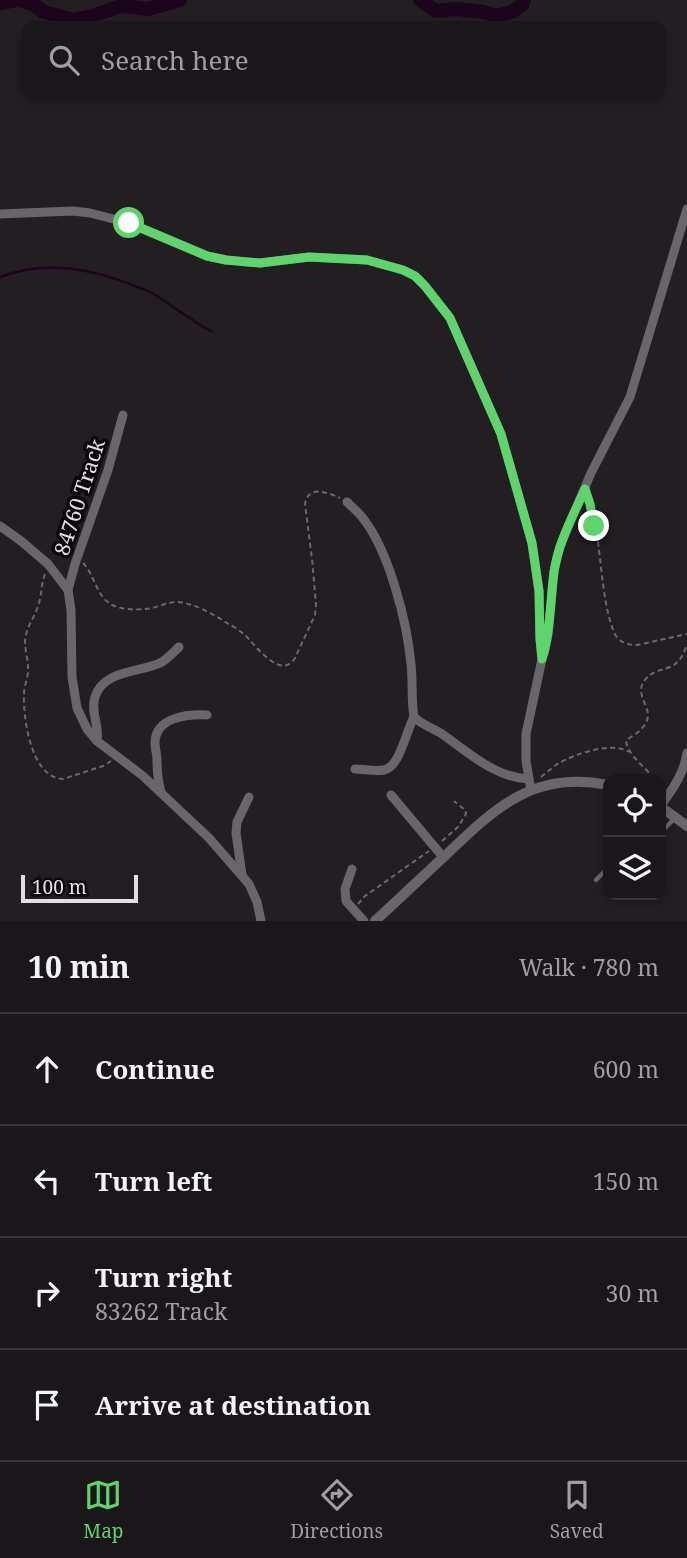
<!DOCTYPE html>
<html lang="en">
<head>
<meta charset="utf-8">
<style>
	body { margin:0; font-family:"Noto Serif",serif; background:#272327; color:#f1f3f6 }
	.controls { position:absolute; right:21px; bottom:21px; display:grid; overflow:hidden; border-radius:14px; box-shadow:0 4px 10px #0003 }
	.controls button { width:63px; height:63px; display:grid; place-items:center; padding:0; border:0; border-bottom:2px solid #383539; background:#1a161a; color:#f1f3f6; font:35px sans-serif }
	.scale { position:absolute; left:21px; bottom:18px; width:117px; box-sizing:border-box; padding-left:7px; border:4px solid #e2dee2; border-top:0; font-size:19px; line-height:24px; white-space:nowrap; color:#e2dee2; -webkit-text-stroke:5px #0b080b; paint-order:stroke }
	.stop { position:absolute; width:21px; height:21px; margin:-16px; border:5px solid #5dd56c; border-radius:50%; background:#fff }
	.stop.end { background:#5dd56c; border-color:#fff; box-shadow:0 2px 7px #0008 }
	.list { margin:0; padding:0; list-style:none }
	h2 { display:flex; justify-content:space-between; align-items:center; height:91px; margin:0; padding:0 28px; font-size:30px }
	h2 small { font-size:23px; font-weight:400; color:#9f9fa2 }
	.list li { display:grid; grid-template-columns:46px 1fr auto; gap:21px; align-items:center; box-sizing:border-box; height:112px; padding:0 28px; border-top:2px solid #383539 }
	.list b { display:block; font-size:26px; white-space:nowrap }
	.list p { margin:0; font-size:23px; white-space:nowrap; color:#9f9fa2 }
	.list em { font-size:23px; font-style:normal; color:#9f9fa2 }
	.icon { flex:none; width:38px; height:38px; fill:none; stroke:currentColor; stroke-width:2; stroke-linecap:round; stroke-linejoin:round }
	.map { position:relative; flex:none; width:687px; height:921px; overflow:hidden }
	.search { position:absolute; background:#1a161a; box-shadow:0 4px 10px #0003; left:21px; right:21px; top:21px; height:77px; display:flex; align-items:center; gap:18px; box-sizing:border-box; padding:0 24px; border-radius:14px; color:#9f9fa2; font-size:26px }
	.sheet { height:539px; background:#1a161a }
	nav { display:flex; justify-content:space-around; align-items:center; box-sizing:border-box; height:98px; border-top:2px solid #383539; background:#1a161a; font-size:19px; color:#9f9fa2 }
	nav a { display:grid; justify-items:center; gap:4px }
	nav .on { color:#5dd56c }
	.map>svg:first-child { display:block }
</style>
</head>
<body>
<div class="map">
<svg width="687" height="921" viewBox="0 0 687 921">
	<rect width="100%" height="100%" fill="#221e22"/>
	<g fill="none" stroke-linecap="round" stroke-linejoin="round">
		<!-- stream -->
		<path stroke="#1c041d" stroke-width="2.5" d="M0 277C42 261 85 267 127 283 135 286 144 289 152 293 172 305 190 320 211 331"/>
		<!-- river -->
		<g stroke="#1c041d" stroke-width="14">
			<path d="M19 0 33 4 44 12 74 20 92 16 121 6 148 9 180 0"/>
			<path d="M420 0 436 11 456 9 484 12 495 16 512 12 522 5 524 0"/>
			<path d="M0 3 17 0"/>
		</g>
		<!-- path -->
		<g stroke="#6d696d" stroke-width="2" stroke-dasharray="5 3.5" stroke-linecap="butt">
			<path d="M589 500C602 540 599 584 611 624 613 629 614 635 618 638 623 644 630 645 637 645L687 634"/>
			<path d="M83 563C94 574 96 594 109 603 119 610 134 610 146 609 157 608 167 602 177 602 194 603 213 614 227 623 233 626 240 631 245 635 255 645 281 681 295 658L315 615 316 604 312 559 305 504C308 485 327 492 340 498"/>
			<path d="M45 574C41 584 42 595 38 606 35 616 28 625 26 635 23 645 28 657 28 667 29 676 24 685 24 694 23 718 31 778 63 779L103 766 111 761"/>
			<path d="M541 777C547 772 553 767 559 763 576 754 611 741 629 752"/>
			<path d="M654 779C646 767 628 756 626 741 631 736 639 733 643 727 658 710 633 698 644 681 658 662 677 678 687 644"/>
			<path d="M442 841 458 827 466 814 465 810 454 801"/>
			<path d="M358 904 365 896 429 851"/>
		</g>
		<!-- service -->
		<g stroke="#696669" stroke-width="4.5">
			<path d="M661 832 675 818"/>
			<path d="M596 880 608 868"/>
		</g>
		<!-- minor -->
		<g stroke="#696669" stroke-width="9">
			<path d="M0 214 73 211 90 213 129 223 207 256 226 260 260 263 309 257 367 260 403 270 415 276 425 286 450 318 501 434 532 543 539 591 540 639 542 659 526 734V761L531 790"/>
			<path d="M347 502C352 507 358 512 362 517 389 550 407 622 411 664 413 681 411 700 414 717 422 725 433 728 442 734 468 752 494 777 528 779"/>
			<path d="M0 526 21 541 48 564 68 590 71 610 72 677 77 708 87 729 97 741 143 776 209 838 249 884 257 902 261 921"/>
			<path d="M68 590 75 564 108 470 123 415"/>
			<path d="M544 654 548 635 554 571 560 546 591 473 630 397 687 209"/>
			<path d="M97 741C100 726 90 712 95 697 103 669 142 673 162 662 168 658 174 652 179 647"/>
			<path d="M355 769C364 769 375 772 384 770 400 767 406 731 414 717"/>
			<path d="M161 792C158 781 157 771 157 760 157 754 155 749 155 743 155 717 188 714 207 715"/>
			<path d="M391 795 443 857"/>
			<path d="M661 805C673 789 684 773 687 753"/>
			<path d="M352 869 345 889 346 901 364 921"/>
			<path d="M242 875 236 833 237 822 249 797"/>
		</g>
		<!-- tertiary -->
		<g stroke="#696669" stroke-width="10">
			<path d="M661 807 687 826"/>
			<path d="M375 921C399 899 423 876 447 854 496 807 535 770 608 785"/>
		</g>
	</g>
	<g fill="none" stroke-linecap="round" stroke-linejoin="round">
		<!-- route -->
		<path stroke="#5dd56c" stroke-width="9" d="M129 223 207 256 226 260 260 263 309 257 367 260 403 270 415 276 425 286 450 318 501 434 532 543 539 591 540 639 542 659C551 630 550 601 554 572 558 543 573 516 585 489L590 504 594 526"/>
	</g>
	<g text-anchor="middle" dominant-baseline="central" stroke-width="7" stroke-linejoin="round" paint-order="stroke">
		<!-- street labels -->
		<g font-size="21" fill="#e2dee2" stroke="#0b080b">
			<text transform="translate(79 497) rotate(-72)">84760 Track</text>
		</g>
	</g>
</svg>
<div class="controls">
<button><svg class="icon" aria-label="locate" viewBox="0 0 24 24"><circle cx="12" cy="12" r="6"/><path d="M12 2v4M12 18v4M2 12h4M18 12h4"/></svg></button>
<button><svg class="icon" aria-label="layers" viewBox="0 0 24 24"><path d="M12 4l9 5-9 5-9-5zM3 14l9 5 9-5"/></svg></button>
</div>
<div class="scale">100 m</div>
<div class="stop" style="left:129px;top:223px"></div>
<div class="stop end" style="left:594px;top:526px"></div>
<div class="search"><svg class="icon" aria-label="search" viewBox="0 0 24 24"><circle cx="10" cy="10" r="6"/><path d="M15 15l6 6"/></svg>Search here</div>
</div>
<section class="sheet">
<h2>10 min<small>Walk · 780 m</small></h2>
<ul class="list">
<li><svg class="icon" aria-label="ahead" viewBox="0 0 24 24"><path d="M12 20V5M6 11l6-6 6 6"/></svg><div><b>Continue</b></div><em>600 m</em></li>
<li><svg class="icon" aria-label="left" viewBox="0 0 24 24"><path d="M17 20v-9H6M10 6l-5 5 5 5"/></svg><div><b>Turn left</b></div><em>150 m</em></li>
<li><svg class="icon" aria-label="right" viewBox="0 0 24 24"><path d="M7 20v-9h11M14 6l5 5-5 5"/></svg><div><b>Turn right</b><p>83262 Track</p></div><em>30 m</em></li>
<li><svg class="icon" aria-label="arrive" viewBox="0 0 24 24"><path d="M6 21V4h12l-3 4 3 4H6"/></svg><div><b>Arrive at destination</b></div></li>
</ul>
</section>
<nav>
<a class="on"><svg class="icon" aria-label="map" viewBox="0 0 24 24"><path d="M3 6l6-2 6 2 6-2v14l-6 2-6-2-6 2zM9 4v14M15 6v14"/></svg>Map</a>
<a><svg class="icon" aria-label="directions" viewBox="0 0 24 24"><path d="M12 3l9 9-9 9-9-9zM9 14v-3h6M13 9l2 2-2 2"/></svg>Directions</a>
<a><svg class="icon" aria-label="saved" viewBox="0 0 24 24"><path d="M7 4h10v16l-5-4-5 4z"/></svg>Saved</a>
</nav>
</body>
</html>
